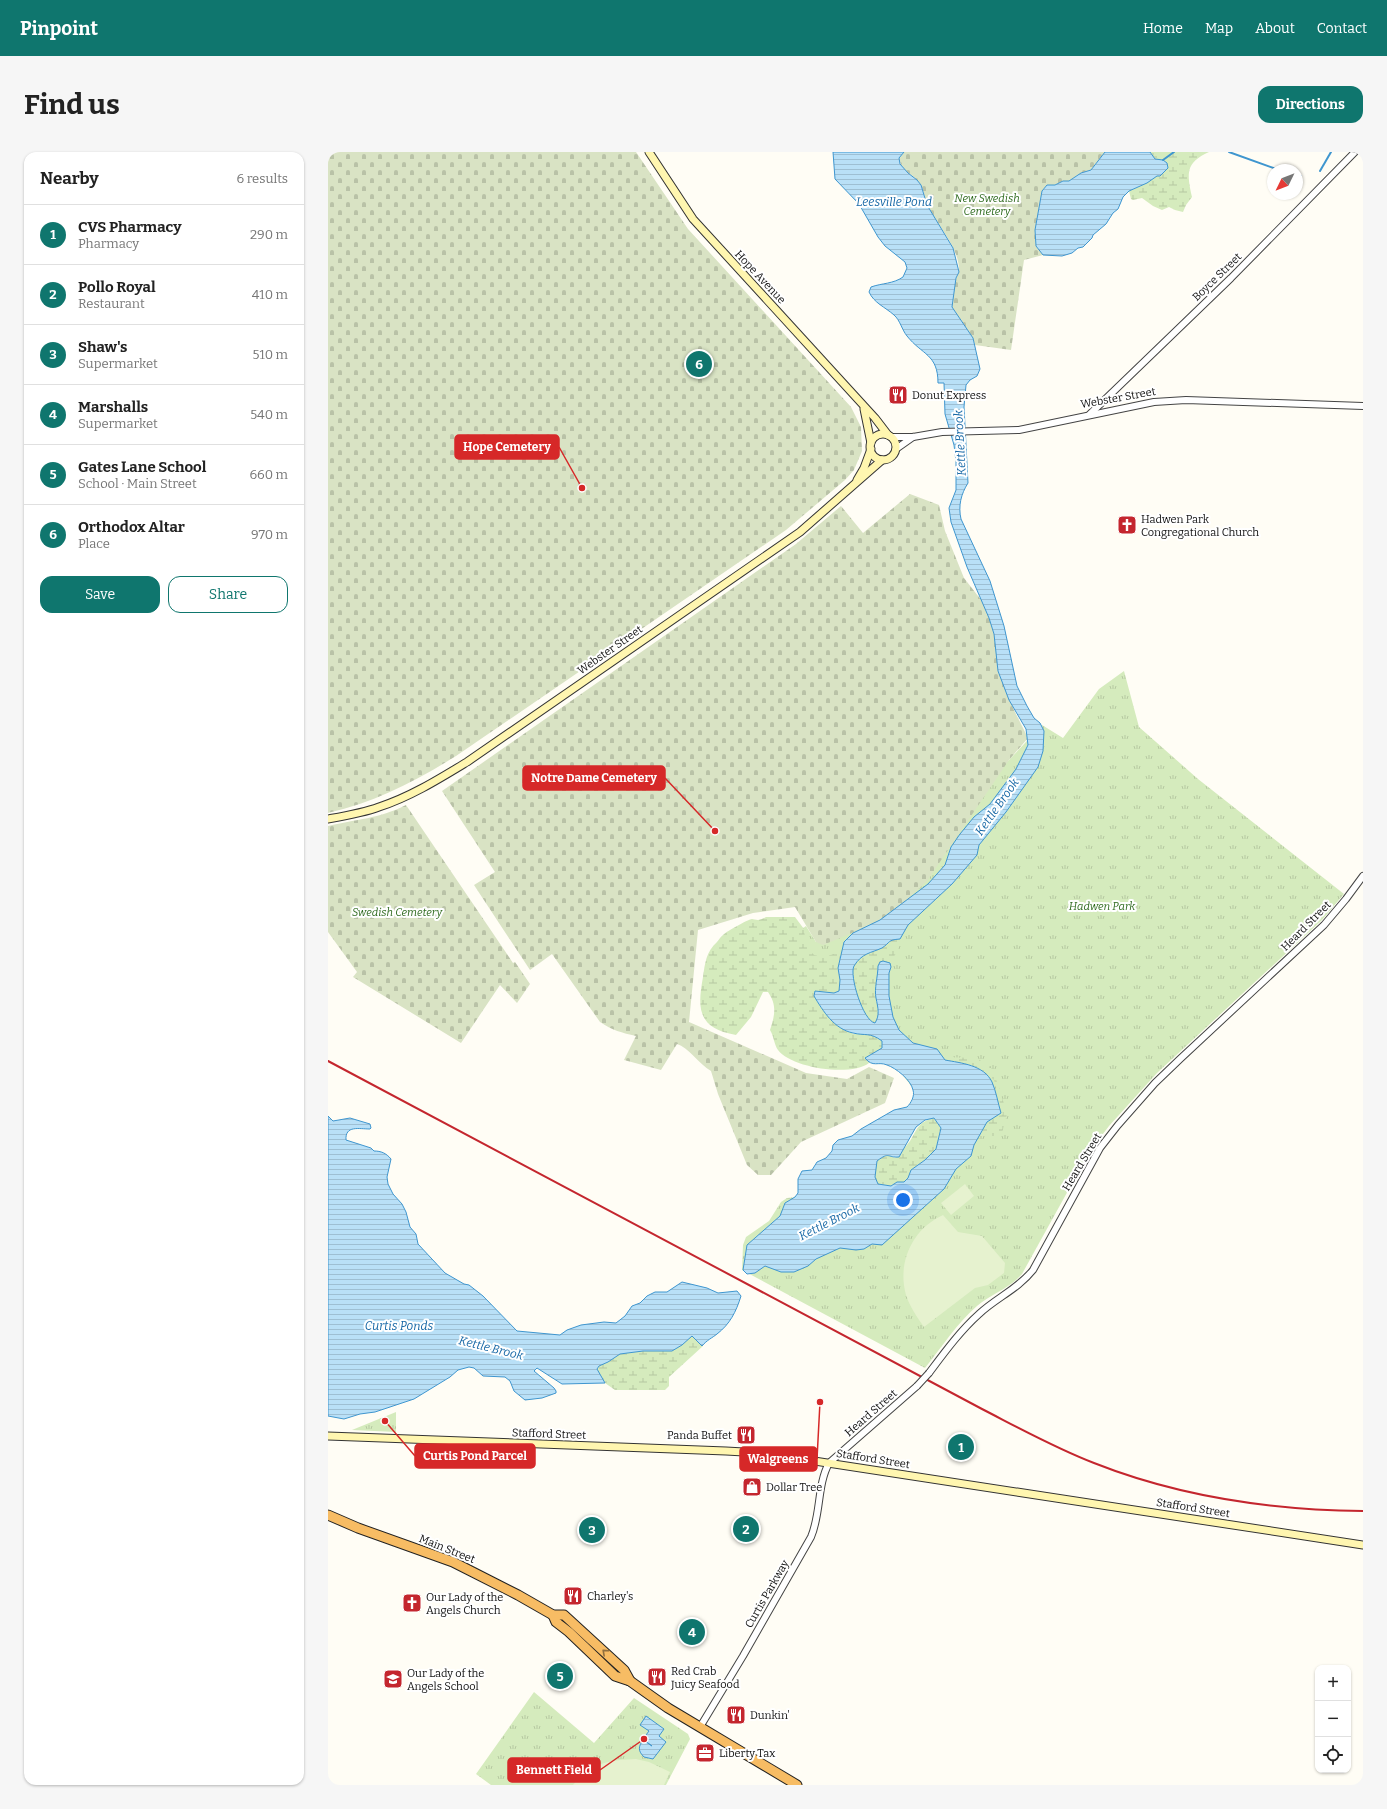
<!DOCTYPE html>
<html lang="en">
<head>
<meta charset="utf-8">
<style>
	body { margin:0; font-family:Bitter,serif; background:#f6f6f6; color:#222 }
	.controls { position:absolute; right:12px; bottom:12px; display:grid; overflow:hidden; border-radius:8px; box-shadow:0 1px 3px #0004 }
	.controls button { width:36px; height:36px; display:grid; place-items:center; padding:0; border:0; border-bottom:1px solid #e0e0e0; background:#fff; color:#222; font:20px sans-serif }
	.compass { position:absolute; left:939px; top:12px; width:36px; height:36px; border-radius:50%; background:#fff; box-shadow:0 1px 3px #0004; rotate:227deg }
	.you { position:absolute; left:575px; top:1048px; width:14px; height:14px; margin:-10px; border:3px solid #fff; border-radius:50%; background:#1a73e8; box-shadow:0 0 0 6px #1a73e833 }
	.badge { display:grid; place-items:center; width:26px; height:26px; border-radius:50%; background:#0f766e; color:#fff; font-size:13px; font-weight:700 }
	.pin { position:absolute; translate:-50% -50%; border:2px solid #fff; box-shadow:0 1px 4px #0006 }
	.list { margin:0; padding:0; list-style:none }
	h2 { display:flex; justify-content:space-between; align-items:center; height:52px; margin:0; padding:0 16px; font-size:17px }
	h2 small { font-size:13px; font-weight:400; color:#767676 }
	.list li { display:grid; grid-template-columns:26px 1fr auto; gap:12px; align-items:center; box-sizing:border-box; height:60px; padding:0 16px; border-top:1px solid #e0e0e0 }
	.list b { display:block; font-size:15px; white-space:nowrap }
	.list p { margin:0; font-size:13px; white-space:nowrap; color:#767676 }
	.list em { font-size:13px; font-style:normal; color:#767676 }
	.actions { display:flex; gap:8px; padding:12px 16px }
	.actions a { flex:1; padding:9px 0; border:1px solid #0f766e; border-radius:12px; text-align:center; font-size:14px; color:#0f766e }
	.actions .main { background:#0f766e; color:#fff }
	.icon { flex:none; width:22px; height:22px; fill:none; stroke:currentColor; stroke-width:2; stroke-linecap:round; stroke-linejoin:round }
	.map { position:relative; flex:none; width:1035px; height:1633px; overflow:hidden; border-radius:12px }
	header { display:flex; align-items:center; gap:24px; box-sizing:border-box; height:56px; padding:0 20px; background:#0f766e; color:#fff }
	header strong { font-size:19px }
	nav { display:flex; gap:22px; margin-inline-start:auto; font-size:14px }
	.intro { display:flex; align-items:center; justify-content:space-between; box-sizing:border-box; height:96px; padding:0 24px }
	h1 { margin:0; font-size:28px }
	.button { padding:10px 18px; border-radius:12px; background:#0f766e; color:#fff; font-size:14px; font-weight:700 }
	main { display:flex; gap:24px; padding:0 24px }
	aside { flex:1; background:#fff; border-radius:12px; box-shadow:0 1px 3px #0004 }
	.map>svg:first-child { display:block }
</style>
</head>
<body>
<header>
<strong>Pinpoint</strong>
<nav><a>Home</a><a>Map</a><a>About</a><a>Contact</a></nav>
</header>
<div class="intro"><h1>Find us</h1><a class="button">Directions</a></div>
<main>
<aside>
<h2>Nearby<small>6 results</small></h2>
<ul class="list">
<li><span class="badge">1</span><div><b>CVS Pharmacy</b><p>Pharmacy</p></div><em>290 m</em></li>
<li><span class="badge">2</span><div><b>Pollo Royal</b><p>Restaurant</p></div><em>410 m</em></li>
<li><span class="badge">3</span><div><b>Shaw's</b><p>Supermarket</p></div><em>510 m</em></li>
<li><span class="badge">4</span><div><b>Marshalls</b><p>Supermarket</p></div><em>540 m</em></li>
<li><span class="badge">5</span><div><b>Gates Lane School</b><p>School · Main Street</p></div><em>660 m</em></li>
<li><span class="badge">6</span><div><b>Orthodox Altar</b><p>Place</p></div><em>970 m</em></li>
</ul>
<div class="actions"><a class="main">Save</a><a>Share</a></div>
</aside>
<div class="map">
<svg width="1035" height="1633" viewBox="0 0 1035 1633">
	<defs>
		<pattern id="grass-tufts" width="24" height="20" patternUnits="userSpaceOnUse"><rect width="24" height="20" fill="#d5ebbd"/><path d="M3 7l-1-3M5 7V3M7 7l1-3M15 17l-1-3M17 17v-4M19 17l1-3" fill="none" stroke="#b6c8a1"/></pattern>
		<pattern id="wetland-marsh" width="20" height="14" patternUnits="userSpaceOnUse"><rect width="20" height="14" fill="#d5ebbd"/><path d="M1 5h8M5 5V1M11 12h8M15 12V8" fill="none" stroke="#b6c8a1"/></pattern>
		<pattern id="cemetery-stones" width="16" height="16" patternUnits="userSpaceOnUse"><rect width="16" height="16" fill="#d9e3c4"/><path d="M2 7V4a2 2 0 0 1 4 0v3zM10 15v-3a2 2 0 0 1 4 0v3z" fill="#b9c2a7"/></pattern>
		<pattern id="water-rules" width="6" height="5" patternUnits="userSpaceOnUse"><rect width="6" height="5" fill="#b9e0f7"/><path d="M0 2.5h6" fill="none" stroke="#9ebfd3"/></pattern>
	</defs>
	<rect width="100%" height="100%" fill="#fffdf5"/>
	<!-- grass -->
	<g fill="url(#grass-tufts)">
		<path d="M796 519 811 575 870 627 1016 742 994 768 829 921 781 974 762 999 694 1122C682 1136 663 1142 649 1154 629 1171 614 1195 597 1216L414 1118 415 1093 418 1085 441 1069 453 1050 459 1046 469 1045 550 1007V1030L551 1033 563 1035 602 1005 622 985 571 918 557 911 545 910 522 915 555 895 558 890 494 850 469 816 471 779 478 774 488 790 681 608 714 573 735 586 771 537Z"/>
		<path d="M68 1260V1280L24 1278Z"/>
		<path d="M206 1540 266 1591 306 1546 360 1582 362 1587 338 1633H163L148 1622Z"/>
	</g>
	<!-- wetland -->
	<g fill="url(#wetland-marsh)">
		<path d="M822 0H881C857 11 859 21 864 45L858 53 855 60 847 58 841 55 834 58 825 54 814 46 805 48 803 47 801 39C822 30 826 30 835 8L827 7Z"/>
		<path d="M438 765H467L476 777 478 794 486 803 496 805 512 800C510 815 512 825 512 839L506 841 487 839 525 882C537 881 545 882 554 889V896L537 906 541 911C523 925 463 916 450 898 446 893 446 884 442 878 447 863 449 853 440 840H435L423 865 408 883C370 876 369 858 375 825 377 811 378 800 389 790 391 788 392 785 395 783 399 779 419 768 424 767 425 767 428 768 430 768 432 768 436 766 438 765Z"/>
		<path d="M572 787 570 798 562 811 555 809 548 846C551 854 552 863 548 871 535 869 521 824 526 814 534 801 543 801 554 796 563 790 559 788 572 787Z"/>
		<path d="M614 905 649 906 663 916 670 932 679 962 674 981 668 984H652L659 970 675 962 666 928 651 916Z"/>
		<path d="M606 966 613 976 608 997 597 1008 583 1018 580 1026 576 1030H569L563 1034 550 1032 547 1025 549 1009C556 1003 559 1002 567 1006 572 1000 578 995 582 989 590 976 590 970 606 966Z"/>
		<path d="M364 1183 375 1194 341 1225V1234L337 1238H287L277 1231 269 1218 271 1214 280 1210 292 1202 354 1193Z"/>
	</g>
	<!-- cemetery -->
	<g fill="url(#cemetery-stones)">
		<path d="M0 0H308L360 77 523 255 533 275 534 299 526 318 517 328 458 378 128 604C86 630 48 650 0 661Z"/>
		<path d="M576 0H777L763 18 753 21 741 29H735L727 33H719L714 39 707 78 708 94 715 103 696 108 683 198 647 193 645 186 624 155C625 146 626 136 628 127 629 124 630 122 631 118 631 94 608 73 599 52 596 45 596 38 592 32 585 21 574 21 571 6Z"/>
		<path d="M582 342 611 353 617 379 636 426 661 458 685 556 700 586 681 608 599 729 558 767 495 793 488 790 467 755 425 761 370 778 361 870 478 921 519 927 541 915 566 926 557 951 473 990 443 1023H430L419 1013 390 942 383 919C371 912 360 895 349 892L333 918 296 908 308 884C294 881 284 878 272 870L224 802 202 818 146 733 167 720 114 639 468 392 513 354 535 381Z"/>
		<path d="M78 653 185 811 187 810 202 832 189 851 172 833 133 891 25 825 29 820 0 780V674C29 667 50 667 78 653Z"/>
	</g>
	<!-- pitch -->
	<g fill="#e6f2cf">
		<path d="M637 1032 646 1044 623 1063 613 1051Z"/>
		<path d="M615 1063 630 1080 654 1084 677 1111 676 1121 660 1133 647 1136 596 1175C589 1165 582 1155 578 1143 569 1111 584 1077 615 1063Z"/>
		<path d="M308 1607 321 1610 342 1620 336 1633H245C264 1611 280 1608 308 1607Z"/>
	</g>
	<!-- water -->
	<g fill="url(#water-rules)" stroke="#3f96cf" fill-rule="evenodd">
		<path d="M505 0H576L571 6 572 12 580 21 589 28 593 33 599 53 625 96 631 120 628 126 624 155 645 186 652 217 649 224 642 228 638 233 636 255 640 331C633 342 630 354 633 367L662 429 676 474 689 534 699 554 706 566 712 571 716 579 715 599 710 615 678 660 651 693 649 703 624 732 580 773 572 787C559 788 563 790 554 796 543 801 534 801 526 814 521 823 535 869 547 871 552 863 550 856 548 846 546 837 550 824 550 814L552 810 555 809 562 811 563 815 561 821V844L565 865 571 878 585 891 609 897 617 908C633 911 656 913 664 930 668 939 670 951 673 961L659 970 646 993 643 1004 628 1017 616 1037 554 1093 544 1092 536 1097 528 1098 512 1096 488 1107 480 1114 466 1120H453L437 1114 427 1121 419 1122 415 1118 419 1093 452 1064 457 1051 467 1045 470 1041V1027L474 1019 484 1018 489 1010 498 1006 504 999 505 993 510 988 524 984 533 977 566 958 579 955C583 951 587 944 585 938 583 928 568 916 559 913 550 909 545 916 537 906L554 896V889C542 880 537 884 525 881 506 877 495 859 486 844L487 839 506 841 511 839 512 828 510 816 516 790 525 781 552 768 600 732 617 713 623 695 632 682 646 665 662 652 688 617 700 593 698 577 681 548 670 519 666 482 661 466 639 415 623 370 621 356 628 338V309L626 293 617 262 616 231H610C610 202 594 203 579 184 574 178 572 168 566 163 557 155 546 151 541 140L543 135C554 131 565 132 575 125L579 116 577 110 557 94 550 85 531 52 507 27ZM606 966 613 976 608 997 597 1008 583 1018 580 1026 576 1030H569L563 1034 550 1032 547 1025 549 1009C562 999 559 1006 571 1005L588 975 597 968Z"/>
		<path d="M777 0H822L827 7 835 8 839 11 840 16 832 24H829L819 31 801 39 795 45 790 57 785 61 778 72 765 83 764 86 755 95 750 96 744 101 734 104 715 103 708 94 707 78 714 39 719 33H727L735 29H741L753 21 763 18Z"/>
		<path d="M0 964 5 969 22 966 42 972 43 976 42 977C31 977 17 973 18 988L43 996 46 999C53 999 58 1001 63 1007L59 1025 60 1032 65 1042 74 1052 78 1060 82 1075 88 1082 90 1092 117 1121 136 1132 141 1133 155 1144 189 1179 232 1183 239 1178 253 1173 276 1170 288 1171 297 1164 304 1154 312 1151 319 1144 327 1140H339L354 1130 379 1136 390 1141 409 1139 413 1144C408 1160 402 1172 389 1182 384 1186 379 1188 374 1194L364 1184 354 1193 344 1199H315L292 1202 280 1210 271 1214 269 1217 277 1231 234 1232 209 1216 206 1219 226 1236 228 1239V1241L214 1246 197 1248 186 1239 182 1229 177 1225 155 1224 146 1216 141 1215 130 1218 122 1225 86 1247 47 1260 32 1262 16 1267 0 1264Z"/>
		<path d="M318 1564 336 1577 331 1584 338 1590 325 1607 316 1605C310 1599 310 1595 315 1588L324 1594 315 1587 321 1579 312 1573Z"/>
	</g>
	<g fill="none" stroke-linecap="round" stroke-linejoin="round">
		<!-- stream -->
		<g stroke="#3f96cf" stroke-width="2">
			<path d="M901 0 951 18"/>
			<path d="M835 8 846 0"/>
			<path d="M992 19 1003 0"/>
			<path d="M969 24H973"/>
		</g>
		<!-- tertiary casing -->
		<g stroke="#444" stroke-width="8">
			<g id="tertiary">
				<path d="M762 262 903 126 1027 0"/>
				<path d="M563 285H585L614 280 691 278 826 250 858 248 1035 254"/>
				<path d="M568 297 585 285"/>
				<path d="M601 1221C616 1201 632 1179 651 1162 668 1146 690 1137 705 1118L772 996 790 973 827 931 852 907 996 773 1018 747 1035 724"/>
				<path d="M372 1575 415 1504 483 1385C493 1362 489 1333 501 1311L589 1234"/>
			</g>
		</g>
		<!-- secondary casing -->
		<g stroke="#333" stroke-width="9">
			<g id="secondary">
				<path d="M321 0 365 67 547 266 560 283"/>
				<path d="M536 257 543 291"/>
				<circle cx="555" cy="295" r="13"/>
				<path d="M529 328 536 316 543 297"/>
				<path d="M0 667C17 664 35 661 51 655 82 645 111 627 139 610L472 380 554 308"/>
				<path d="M0 1284 398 1299 434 1301 1035 1393"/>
			</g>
		</g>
		<!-- trunk casing -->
		<g stroke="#222" stroke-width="11">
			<g id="trunk">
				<path d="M0 1363 30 1376 125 1410 190 1443 225 1463H236L296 1518 302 1529"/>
				<path d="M225 1463 228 1470 241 1480 287 1524 302 1529 340 1556 469 1633"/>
			</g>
		</g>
		<!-- tertiary -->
		<use href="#tertiary" stroke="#fff" stroke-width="6"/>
		<!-- secondary -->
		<use href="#secondary" stroke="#fff6b0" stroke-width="7"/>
		<!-- trunk -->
		<use href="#trunk" stroke="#f7bc64" stroke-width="9"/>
		<!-- rail -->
		<path stroke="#c4262e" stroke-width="2" d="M0 909 654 1257C691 1276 727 1296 766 1311 852 1345 942 1358 1035 1359"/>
		<!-- tertiary-bridge casing -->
		<g stroke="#444" stroke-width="8" stroke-linecap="butt">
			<path id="tertiary-bridge" d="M589 1234 601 1221"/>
		</g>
		<!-- tertiary-bridge -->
		<use href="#tertiary-bridge" stroke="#fff" stroke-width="6"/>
	</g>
	<!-- one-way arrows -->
	<defs><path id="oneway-chevron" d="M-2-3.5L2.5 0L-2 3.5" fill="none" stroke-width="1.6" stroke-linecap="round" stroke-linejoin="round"/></defs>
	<use stroke="#906f3f" href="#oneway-chevron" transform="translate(277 1500) rotate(-138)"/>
	<!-- icons -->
	<defs>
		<g id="restaurant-square" transform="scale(1)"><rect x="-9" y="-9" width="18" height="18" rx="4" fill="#c4262e" stroke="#fff"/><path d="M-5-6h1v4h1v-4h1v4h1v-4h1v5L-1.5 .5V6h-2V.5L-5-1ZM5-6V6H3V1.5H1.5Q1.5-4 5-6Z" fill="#fff"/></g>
		<g id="church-square" transform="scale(1)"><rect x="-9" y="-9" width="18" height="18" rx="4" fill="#c4262e" stroke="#fff"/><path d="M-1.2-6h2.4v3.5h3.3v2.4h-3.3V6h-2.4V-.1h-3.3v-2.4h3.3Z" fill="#fff"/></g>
		<g id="shop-square" transform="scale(1)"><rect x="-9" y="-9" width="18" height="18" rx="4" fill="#c4262e" stroke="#fff"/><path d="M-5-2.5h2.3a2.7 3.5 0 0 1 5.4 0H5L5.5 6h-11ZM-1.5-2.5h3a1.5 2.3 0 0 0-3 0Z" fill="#fff"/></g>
		<g id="school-square" transform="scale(1)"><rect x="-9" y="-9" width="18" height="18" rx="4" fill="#c4262e" stroke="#fff"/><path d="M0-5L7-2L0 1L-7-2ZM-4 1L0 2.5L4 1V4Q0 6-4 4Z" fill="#fff"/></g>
		<g id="office-square" transform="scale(1)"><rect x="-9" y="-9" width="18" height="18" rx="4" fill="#c4262e" stroke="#fff"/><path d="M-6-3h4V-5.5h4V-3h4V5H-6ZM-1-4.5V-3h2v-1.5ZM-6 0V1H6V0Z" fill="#fff"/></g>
	</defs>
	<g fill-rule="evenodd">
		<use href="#restaurant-square" x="570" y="243"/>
		<use href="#church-square" x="799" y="373"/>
		<use href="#restaurant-square" x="418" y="1283"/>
		<use href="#shop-square" x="424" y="1335"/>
		<use href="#restaurant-square" x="245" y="1444"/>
		<use href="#church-square" x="84" y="1451"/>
		<use href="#restaurant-square" x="329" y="1525"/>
		<use href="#school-square" x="65" y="1527"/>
		<use href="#restaurant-square" x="408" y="1563"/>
		<use href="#office-square" x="377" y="1601"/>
	</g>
	<g text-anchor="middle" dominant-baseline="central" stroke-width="4" stroke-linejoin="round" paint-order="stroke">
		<!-- park labels -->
		<g font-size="11" font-style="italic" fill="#2f6b1f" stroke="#fff">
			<text x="659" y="46">New Swedish<tspan x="659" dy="13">Cemetery</tspan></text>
			<text x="774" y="754">Hadwen Park</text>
			<text x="69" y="760">Swedish Cemetery</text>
		</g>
		<!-- street labels -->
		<g font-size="11" fill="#111" stroke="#fff">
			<text transform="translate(432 125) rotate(47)">Hope Avenue</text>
			<text transform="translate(889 125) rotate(-44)">Boyce Street</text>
			<text transform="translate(790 246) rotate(-10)">Webster Street</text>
			<text transform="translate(282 498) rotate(-35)">Webster Street</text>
			<text transform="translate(978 774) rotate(-45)">Heard Street</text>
			<text transform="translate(754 1010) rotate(-59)">Heard Street</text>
			<text transform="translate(543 1261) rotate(-41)">Heard Street</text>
			<text transform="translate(221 1282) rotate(2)">Stafford Street</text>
			<text transform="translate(545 1307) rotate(9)">Stafford Street</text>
			<text transform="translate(865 1356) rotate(9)">Stafford Street</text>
			<text transform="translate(119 1397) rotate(22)">Main Street</text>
			<text transform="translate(439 1442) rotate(-60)">Curtis Parkway</text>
		</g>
		<!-- poi labels -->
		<g font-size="11" fill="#111" stroke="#fff" text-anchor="start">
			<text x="584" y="243">Donut Express</text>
			<text x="813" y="367">Hadwen Park<tspan x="813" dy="13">Congregational Church</tspan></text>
			<text x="404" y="1283" text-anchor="end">Panda Buffet</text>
			<text x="438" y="1335">Dollar Tree</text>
			<text x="259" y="1444">Charley's</text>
			<text x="98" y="1445">Our Lady of the<tspan x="98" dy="13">Angels Church</tspan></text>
			<text x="343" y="1519">Red Crab<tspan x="343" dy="13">Juicy Seafood</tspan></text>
			<text x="79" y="1521">Our Lady of the<tspan x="79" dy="13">Angels School</tspan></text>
			<text x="422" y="1563">Dunkin'</text>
			<text x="391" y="1601">Liberty Tax</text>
		</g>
		<!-- water labels -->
		<g font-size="12" font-style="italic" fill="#1768a6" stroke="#fff">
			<text x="566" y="50">Leesville Pond</text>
			<text transform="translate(632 291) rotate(-93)">Kettle Brook</text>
			<text transform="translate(669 655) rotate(-55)">Kettle Brook</text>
			<text transform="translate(501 1070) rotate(-27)">Kettle Brook</text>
			<text x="71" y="1174">Curtis Ponds</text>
			<text transform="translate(163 1196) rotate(14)">Kettle Brook</text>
		</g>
	</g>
	<!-- callouts -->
	<path fill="none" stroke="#d62828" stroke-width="1.5" d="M254 336L231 295M387 679L337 626M57 1269L87 1304M492 1250L489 1307M316 1587L272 1618"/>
	<g fill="#d62828" stroke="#fff" stroke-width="1.5">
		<circle cx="254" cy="336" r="4"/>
		<circle cx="387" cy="679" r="4"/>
		<circle cx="57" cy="1269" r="4"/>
		<circle cx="492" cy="1250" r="4"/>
		<circle cx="316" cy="1587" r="4"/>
	</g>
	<g fill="#d62828" stroke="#d62828" stroke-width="1.5">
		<rect x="127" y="283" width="104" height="24" rx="4"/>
		<rect x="195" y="614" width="142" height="24" rx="4"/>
		<rect x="87" y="1292" width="120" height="24" rx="4"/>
		<rect x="412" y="1295" width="77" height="24" rx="4"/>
		<rect x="180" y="1606" width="92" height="24" rx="4"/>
	</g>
	<g font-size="12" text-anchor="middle" font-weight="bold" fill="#fff">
		<text x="179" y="299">Hope Cemetery</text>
		<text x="266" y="630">Notre Dame Cemetery</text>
		<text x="147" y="1308">Curtis Pond Parcel</text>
		<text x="450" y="1311">Walgreens</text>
		<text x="226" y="1622">Bennett Field</text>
	</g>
</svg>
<div class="controls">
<button>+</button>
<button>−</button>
<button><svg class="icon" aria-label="locate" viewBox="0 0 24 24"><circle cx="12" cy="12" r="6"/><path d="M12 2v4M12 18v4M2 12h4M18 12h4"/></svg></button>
</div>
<svg class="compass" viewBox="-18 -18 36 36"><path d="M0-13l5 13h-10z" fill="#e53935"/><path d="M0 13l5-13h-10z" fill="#767676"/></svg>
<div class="you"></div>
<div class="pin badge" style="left:633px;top:1295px">1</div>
<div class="pin badge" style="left:418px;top:1377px">2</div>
<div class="pin badge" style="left:264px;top:1378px">3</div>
<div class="pin badge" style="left:364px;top:1480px">4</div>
<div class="pin badge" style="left:232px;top:1524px">5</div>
<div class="pin badge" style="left:371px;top:212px">6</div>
</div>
</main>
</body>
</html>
